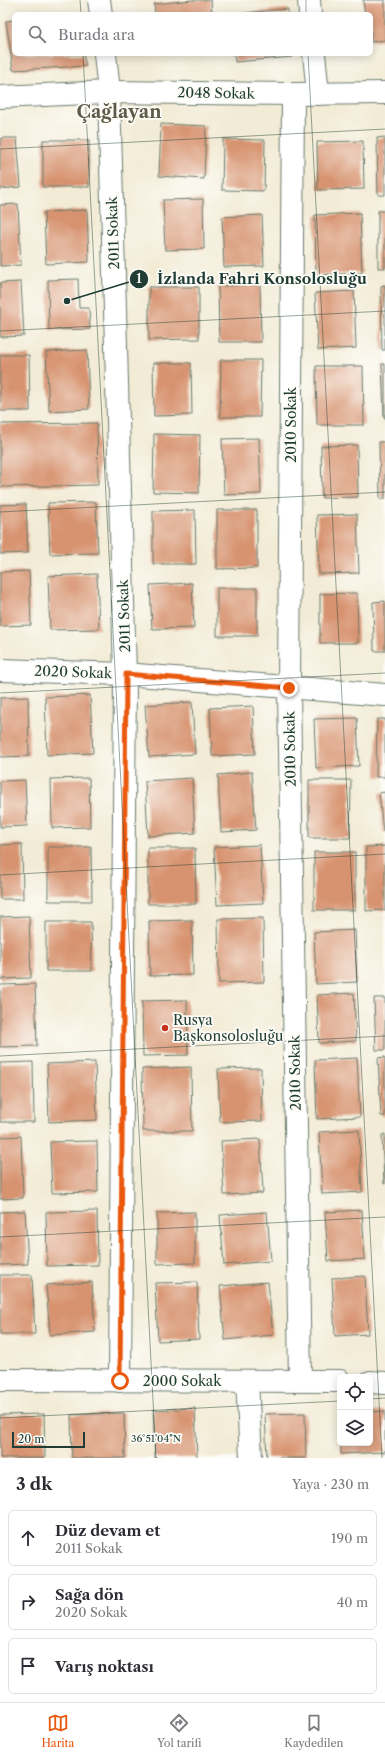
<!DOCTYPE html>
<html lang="tr">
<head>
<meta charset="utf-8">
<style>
	body { margin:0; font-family:"Libre Caslon Text",serif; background:#f7f7f7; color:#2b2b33 }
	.controls { position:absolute; right:12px; bottom:12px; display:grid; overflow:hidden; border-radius:6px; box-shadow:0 2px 10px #0003 }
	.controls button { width:36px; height:36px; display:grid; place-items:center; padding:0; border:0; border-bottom:1px solid #e1e1e2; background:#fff; color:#2b2b33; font:20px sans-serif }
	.scale { position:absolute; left:12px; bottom:10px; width:73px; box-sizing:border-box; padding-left:4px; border:2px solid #1f3d34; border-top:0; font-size:11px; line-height:14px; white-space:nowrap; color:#1f3d34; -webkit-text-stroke:3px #fdfcf7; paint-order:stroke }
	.stop { position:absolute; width:12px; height:12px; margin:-9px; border:3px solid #ea580c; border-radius:50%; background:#fff }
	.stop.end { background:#ea580c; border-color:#fff; box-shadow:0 1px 4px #0008 }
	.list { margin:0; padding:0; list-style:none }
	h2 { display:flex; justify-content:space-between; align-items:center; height:52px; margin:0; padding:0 16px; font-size:17px }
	h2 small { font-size:13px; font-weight:400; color:#7c7c81 }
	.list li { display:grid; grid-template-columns:26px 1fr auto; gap:12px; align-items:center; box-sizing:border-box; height:56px; margin:0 8px 8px; padding:0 8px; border:1px solid #e1e1e2; border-radius:6px }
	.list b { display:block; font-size:15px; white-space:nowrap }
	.list p { margin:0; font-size:13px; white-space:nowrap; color:#7c7c81 }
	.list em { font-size:13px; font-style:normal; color:#7c7c81 }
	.icon { flex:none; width:22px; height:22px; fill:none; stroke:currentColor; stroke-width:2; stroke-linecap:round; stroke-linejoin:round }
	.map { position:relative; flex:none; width:385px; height:1458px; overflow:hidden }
	.search { position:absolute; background:#fff; box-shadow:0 2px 10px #0003; left:12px; right:12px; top:12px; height:44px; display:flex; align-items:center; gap:10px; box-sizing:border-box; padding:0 14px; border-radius:6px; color:#7c7c81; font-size:15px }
	.sheet { height:244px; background:#fff }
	nav { display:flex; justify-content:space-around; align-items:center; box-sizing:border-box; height:56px; border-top:1px solid #e1e1e2; background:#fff; font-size:11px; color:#7c7c81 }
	nav a { display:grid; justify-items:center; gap:2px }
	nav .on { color:#ea580c }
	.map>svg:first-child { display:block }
</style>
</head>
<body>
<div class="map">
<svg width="385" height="1458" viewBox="0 0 385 1458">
	<rect width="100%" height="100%" fill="#fdfcf7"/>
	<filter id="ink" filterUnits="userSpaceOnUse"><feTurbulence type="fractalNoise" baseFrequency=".025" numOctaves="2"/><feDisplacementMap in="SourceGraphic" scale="8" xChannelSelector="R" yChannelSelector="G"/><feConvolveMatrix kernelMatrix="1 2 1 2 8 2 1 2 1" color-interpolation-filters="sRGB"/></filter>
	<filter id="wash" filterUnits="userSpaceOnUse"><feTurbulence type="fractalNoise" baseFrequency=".012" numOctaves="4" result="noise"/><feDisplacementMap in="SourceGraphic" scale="16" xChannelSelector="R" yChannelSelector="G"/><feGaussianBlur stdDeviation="0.9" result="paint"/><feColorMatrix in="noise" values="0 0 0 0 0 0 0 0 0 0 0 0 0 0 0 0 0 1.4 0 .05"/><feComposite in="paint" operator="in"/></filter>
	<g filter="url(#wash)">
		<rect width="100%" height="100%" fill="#f2ebd5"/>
		<g id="blocks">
			<!-- building -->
			<g fill="#d7936f">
				<path d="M192 0H211L212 14H155L154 4Z"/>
				<path d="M363 0H385V40L371 42V14H365Z"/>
				<path d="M288 9V14H243V13Z"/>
				<path d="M14 20V54H83L86 66 13 70 6 21Z"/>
				<path d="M234 54H292V57L235 62Z"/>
				<path d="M161 124 206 126 204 179 159 176Z"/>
				<path d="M385 137V195H378L377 138Z"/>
				<path d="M2 138H17L21 187 0 189V141Z"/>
				<path d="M223 139 265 140 264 191 222 190Z"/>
				<rect x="43" y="140" width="46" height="47"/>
				<path d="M363 141 364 189 318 190 317 142Z"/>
				<path d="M203 199 204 249 165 250 163 200Z"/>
				<path d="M18 204 21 265 0 266V205Z"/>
				<path d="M87 210 89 262 46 264 44 212Z"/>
				<rect x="378" y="211" width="7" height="57"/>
				<path d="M360 213 362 273 316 275 315 215Z"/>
				<path d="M262 215 264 266 224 267 222 217Z"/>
				<path d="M78 279 79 308H89L90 329 49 330 48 280Z"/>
				<path d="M21 282 24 336 0 337V283Z"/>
				<path d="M260 285 261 342H219L218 286Z"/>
				<path d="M385 285V350H382L381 286Z"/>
				<path d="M149 287H199V339L149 340Z"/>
				<path d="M354 291 356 348 318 350 315 293Z"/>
				<path d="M87 350 89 409 49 411 46 352Z"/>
				<path d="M0 355H29L30 411H0Z"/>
				<path d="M221 360H261L260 417H220Z"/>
				<path d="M153 363H191L192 415 154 416Z"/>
				<path d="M382 364H385V418H384Z"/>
				<path d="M316 366H363L364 425H317Z"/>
				<path d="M97 423 98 485 0 487V424Z"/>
				<path d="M154 434 200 435 199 493 153 492Z"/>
				<path d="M259 438 261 494 224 495 222 439Z"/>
				<path d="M379 442H385V499H380Z"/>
				<path d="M357 445 358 497 322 498 321 446Z"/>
				<path d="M96 502 98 553 50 554 48 503Z"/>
				<path d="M26 504 28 553 0 554V505Z"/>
				<path d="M195 510 196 564H153V511Z"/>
				<path d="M217 510H257V568L217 569Z"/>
				<path d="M357 514 359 573 319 574 317 515Z"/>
				<path d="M29 571 31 625 0 626V572Z"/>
				<path d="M97 574 99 629 50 630 48 576Z"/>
				<path d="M192 583 194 628 152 629 150 585Z"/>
				<rect x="217" y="588" width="40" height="48"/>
				<path d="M357 593 358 643H320V594Z"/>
				<path d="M385 601V651H374L373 602Z"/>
				<path d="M90 695 93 753 47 755 45 697Z"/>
				<path d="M28 697 29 756 0 757V698Z"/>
				<path d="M192 702 195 754 149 757 145 705Z"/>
				<path d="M253 706 255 754 212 756 210 708Z"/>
				<path d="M357 718 359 766 316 768 314 719Z"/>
				<path d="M377 719H385V777H376Z"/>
				<path d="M252 772 256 830 221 832 218 775Z"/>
				<path d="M89 778 90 827 52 828 51 779Z"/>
				<path d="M192 778 195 833 148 836 145 781Z"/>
				<path d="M25 780 27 826 0 827V781Z"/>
				<path d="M309 780H351L350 838H309Z"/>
				<path d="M385 792V832H383L379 793Z"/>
				<path d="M22 844 23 899H0V845Z"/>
				<path d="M260 845 263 903 217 905 214 847Z"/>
				<path d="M385 846V910L366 911V847Z"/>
				<path d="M48 847H91L92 901H48Z"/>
				<path d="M148 848H195L196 904H148Z"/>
				<rect x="314" y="852" width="41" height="58"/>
				<path d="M29 916 31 978 0 979V917Z"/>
				<path d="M263 918 264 982 219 983 218 919Z"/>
				<path d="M192 920 193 975 150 976 149 921Z"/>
				<path d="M46 922H91L92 971H46Z"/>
				<path d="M355 930 357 982 316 984 314 932Z"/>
				<path d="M35 984 37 1046 0 1047V985Z"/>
				<path d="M354 993 356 1041 319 1043 317 995Z"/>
				<path d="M374 998H385V1050H376Z"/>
				<path d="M187 1000 188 1055 143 1056 142 1001Z"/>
				<path d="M385 1057V1116H381L378 1058Z"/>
				<path d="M357 1058 360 1117 317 1119 315 1060Z"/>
				<path d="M33 1062 34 1122H0V1063Z"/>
				<path d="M95 1062 97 1120 49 1122 47 1064Z"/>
				<path d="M191 1067 192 1131H143L142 1069Z"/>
				<path d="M261 1068 262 1121 220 1122 218 1069Z"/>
				<path d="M359 1130 362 1192 322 1194 319 1132Z"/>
				<path d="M385 1134V1184H384L382 1135Z"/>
				<path d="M21 1136 23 1198 0 1199V1137Z"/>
				<path d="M260 1139 263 1193 224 1195 221 1141Z"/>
				<path d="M97 1141 98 1192 52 1193 50 1142Z"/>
				<path d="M362 1210 365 1259 328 1261 325 1212Z"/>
				<path d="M25 1211 28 1264 0 1265V1212Z"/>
				<path d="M97 1211 98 1265 47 1266 46 1212Z"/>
				<path d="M195 1212V1263L157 1264V1213Z"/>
				<path d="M267 1212 271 1261 224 1265 220 1215Z"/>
				<path d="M0 1275H32L35 1334H0Z"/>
				<path d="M365 1276 368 1334 335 1336 332 1278Z"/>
				<path d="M92 1282 95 1332 50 1335 46 1285Z"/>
				<path d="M197 1282 199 1339 158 1341 155 1283Z"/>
				<path d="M268 1282 273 1335 225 1340 220 1286Z"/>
				<path d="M195 1408 197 1458H155L153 1410Z"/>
				<path d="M385 1411V1452L341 1454V1443H370V1412Z"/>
				<path d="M124 1413 125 1458H72L71 1415Z"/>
				<path d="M305 1413 306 1458H267L265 1414Z"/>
				<path d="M44 1414 45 1458H0V1415Z"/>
			</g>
		</g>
	</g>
	<g filter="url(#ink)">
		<use href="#blocks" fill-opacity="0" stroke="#697a6c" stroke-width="1"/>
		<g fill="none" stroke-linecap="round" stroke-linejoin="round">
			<!-- minor casing -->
			<g stroke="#697a6c" stroke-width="24">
				<g id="minor">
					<path d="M99 0 101 14"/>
					<path d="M309 0 310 14"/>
					<path d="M105 54 109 92 125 674 120 1381"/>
					<path d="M314 54 318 94"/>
					<path d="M293 94 289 688 300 1380"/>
					<path d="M0 97 109 92 293 94 385 93"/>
					<path d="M0 670 125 674 385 695"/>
					<path d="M0 1380 340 1381"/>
					<path d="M247 1381 251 1458"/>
					<path d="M370 1382 385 1383"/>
				</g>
			</g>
			<!-- minor -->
			<use href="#minor" stroke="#fff" stroke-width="22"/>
		</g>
	</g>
	<g fill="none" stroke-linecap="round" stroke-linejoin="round" filter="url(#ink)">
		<!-- route -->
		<path stroke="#ea580c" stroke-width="5" d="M120 1381 126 674 289 688"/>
	</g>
	<!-- ticks -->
	<path fill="none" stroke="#1f3d34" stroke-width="1" stroke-opacity="0.45" d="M80 0 81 14M306 0V14M83 54 156 1458M308 54 382 1458M0 149 385 129M0 331 385 311M0 512 385 492M0 693 385 673M0 875 385 854M0 1056 385 1036M0 1237 385 1217M370 1399 385 1398M0 1418 340 1401"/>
	<!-- markers -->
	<circle fill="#c8321e" stroke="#fdfcf7" stroke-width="1.5" cx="165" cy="1028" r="4"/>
	<g text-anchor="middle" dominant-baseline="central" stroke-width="3.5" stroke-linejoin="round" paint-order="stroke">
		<!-- street labels -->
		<g font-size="14" fill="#1f3d34" stroke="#fdfcf7">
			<text transform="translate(216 93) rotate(1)">2048 Sokak</text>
			<text transform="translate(113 233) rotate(-92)">2011 Sokak</text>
			<text transform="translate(291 425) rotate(-90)">2010 Sokak</text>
			<text transform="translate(124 616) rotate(-92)">2011 Sokak</text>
			<text transform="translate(73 672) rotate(2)">2020 Sokak</text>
			<text transform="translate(290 749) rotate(-91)">2010 Sokak</text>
			<text transform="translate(295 1073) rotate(-91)">2010 Sokak</text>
			<text x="182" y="1381">2000 Sokak</text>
		</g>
		<!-- poi labels -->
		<g font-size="14" fill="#1f3d34" stroke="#fdfcf7" text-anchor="start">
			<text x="173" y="1020">Rusya<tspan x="173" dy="16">Başkonsolosluğu</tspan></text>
		</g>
		<!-- district labels -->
		<g font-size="18" font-weight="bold" fill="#5f5b49" stroke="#fdfcf7">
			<text x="119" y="112">Çağlayan</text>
		</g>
	</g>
	<g font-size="10" text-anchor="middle" fill="#1f3d34" stroke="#fdfcf7" stroke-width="3.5" stroke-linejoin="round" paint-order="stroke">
		<text x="156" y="1442">36°51'04"N</text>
	</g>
	<!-- callouts -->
	<path fill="none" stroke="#1f3d34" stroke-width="1.5" d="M67 301L139 279"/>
	<g fill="#1f3d34" stroke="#fdfcf7" stroke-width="1.5">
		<circle cx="67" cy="301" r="4"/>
		<circle cx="139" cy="279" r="10"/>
	</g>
	<g font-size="12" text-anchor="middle" font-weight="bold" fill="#fff">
		<text x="139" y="283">1</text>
	</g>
	<g font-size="15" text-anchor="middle" font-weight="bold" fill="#1f3d34" stroke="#fdfcf7" stroke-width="3.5" stroke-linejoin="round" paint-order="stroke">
		<text x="262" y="284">İzlanda Fahri Konsolosluğu</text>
	</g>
</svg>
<div class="controls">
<button><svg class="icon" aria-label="locate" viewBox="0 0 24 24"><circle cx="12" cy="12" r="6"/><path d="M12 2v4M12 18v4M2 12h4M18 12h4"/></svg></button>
<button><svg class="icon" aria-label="layers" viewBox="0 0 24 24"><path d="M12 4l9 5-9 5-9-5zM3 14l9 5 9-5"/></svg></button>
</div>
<div class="scale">20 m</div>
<div class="stop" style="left:120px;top:1381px"></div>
<div class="stop end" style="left:289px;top:688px"></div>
<div class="search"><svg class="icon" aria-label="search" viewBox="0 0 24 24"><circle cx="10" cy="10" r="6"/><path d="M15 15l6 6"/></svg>Burada ara</div>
</div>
<section class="sheet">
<h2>3 dk<small>Yaya · 230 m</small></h2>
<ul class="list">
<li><svg class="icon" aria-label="ahead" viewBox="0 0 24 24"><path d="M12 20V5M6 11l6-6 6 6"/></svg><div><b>Düz devam et</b><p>2011 Sokak</p></div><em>190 m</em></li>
<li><svg class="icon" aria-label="right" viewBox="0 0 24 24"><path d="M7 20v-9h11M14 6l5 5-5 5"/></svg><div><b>Sağa dön</b><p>2020 Sokak</p></div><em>40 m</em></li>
<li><svg class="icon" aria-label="arrive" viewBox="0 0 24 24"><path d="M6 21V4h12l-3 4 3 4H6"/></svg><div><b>Varış noktası</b></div></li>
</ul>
</section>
<nav>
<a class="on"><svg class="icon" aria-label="map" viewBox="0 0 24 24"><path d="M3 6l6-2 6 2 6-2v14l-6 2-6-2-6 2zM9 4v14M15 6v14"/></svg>Harita</a>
<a><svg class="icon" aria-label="directions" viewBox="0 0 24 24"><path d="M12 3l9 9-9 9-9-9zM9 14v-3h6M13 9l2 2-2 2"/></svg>Yol tarifi</a>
<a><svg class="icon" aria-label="saved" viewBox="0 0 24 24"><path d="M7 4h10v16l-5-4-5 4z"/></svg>Kaydedilen</a>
</nav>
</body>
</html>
